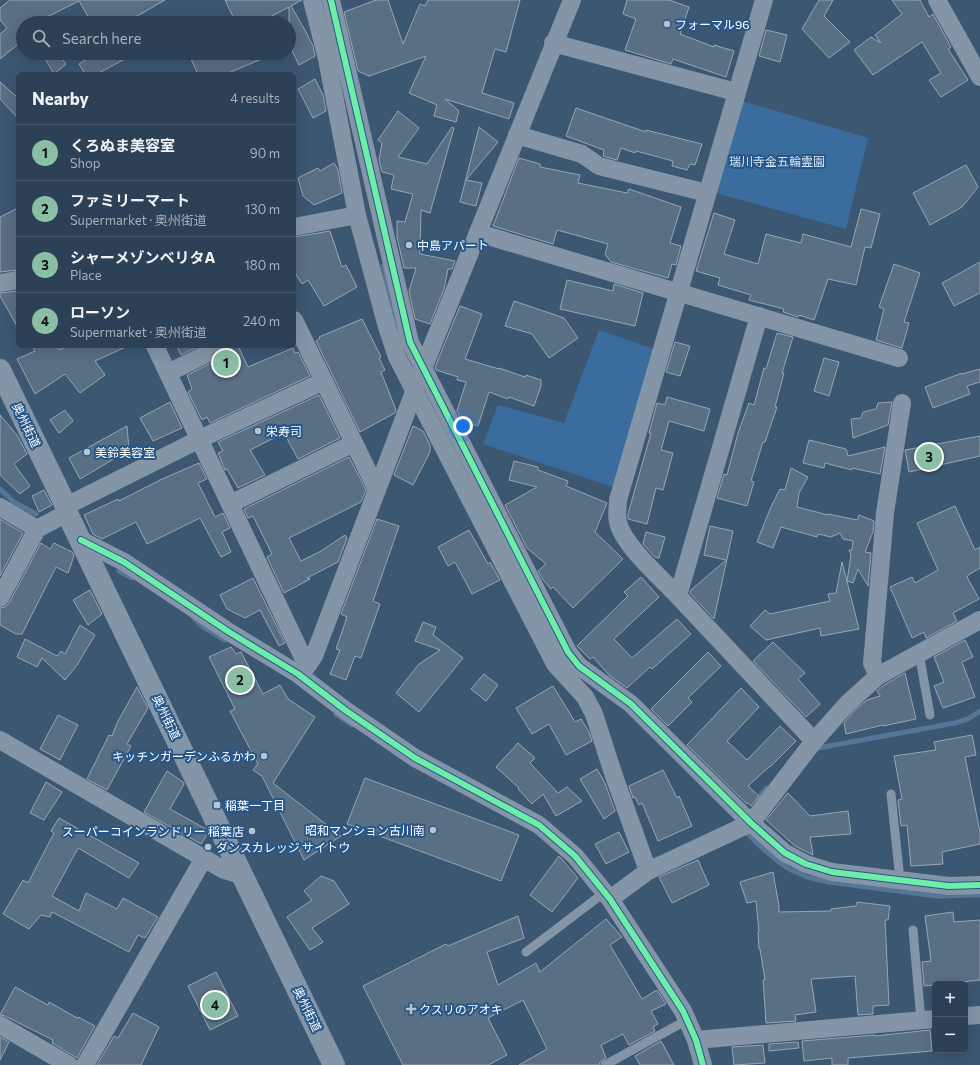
<!DOCTYPE html>
<html lang="en">
<head>
<meta charset="utf-8">
<style>
	body { margin:0; font-family:Commissioner,"Noto Sans JP",sans-serif; background:#394c60; color:#f1f3f6 }
	.controls { position:absolute; right:12px; bottom:12px; display:grid; overflow:hidden; border-radius:6px; box-shadow:0 4px 16px #0002 }
	.controls button { width:36px; height:36px; display:grid; place-items:center; padding:0; border:0; border-bottom:1px solid #485a6c; background:#2d4156; color:#f1f3f6; font:20px sans-serif }
	.you { position:absolute; left:463px; top:426px; width:14px; height:14px; margin:-10px; border:3px solid #fff; border-radius:50%; background:#1a73e8; box-shadow:0 0 0 6px #1a73e833 }
	.badge { display:grid; place-items:center; width:26px; height:26px; border-radius:50%; background:#8abfa5; color:#111; font-size:13px; font-weight:700 }
	.pin { position:absolute; translate:-50% -50%; border:2px solid #fff; box-shadow:0 1px 4px #0006 }
	.list { margin:0; padding:0; list-style:none }
	h2 { display:flex; justify-content:space-between; align-items:center; height:52px; margin:0; padding:0 16px; font-size:17px }
	h2 small { font-size:13px; font-weight:400; color:#a7afb9 }
	.list li { display:grid; grid-template-columns:26px 1fr auto; gap:12px; align-items:center; box-sizing:border-box; height:56px; padding:0 16px; border-top:1px solid #485a6c }
	.list b { display:block; font-size:15px; white-space:nowrap }
	.list p { margin:0; font-size:13px; white-space:nowrap; color:#a7afb9 }
	.list em { font-size:13px; font-style:normal; color:#a7afb9 }
	.icon { flex:none; width:22px; height:22px; fill:none; stroke:currentColor; stroke-width:2; stroke-linecap:round; stroke-linejoin:round }
	.map { position:relative; flex:none; width:980px; height:1065px; overflow:hidden }
	.search { position:absolute; background:#2d4156; box-shadow:0 4px 16px #0002; left:16px; top:16px; width:280px; height:44px; display:flex; align-items:center; gap:10px; box-sizing:border-box; padding:0 14px; border-radius:22px; color:#a7afb9; font-size:15px }
	.panel { position:absolute; background:#2d4156; box-shadow:0 4px 16px #0002; left:16px; top:72px; width:280px; height:276px; border-radius:6px }
	.map>svg:first-child { display:block }
</style>
</head>
<body>
<div class="map">
<svg width="980" height="1065" viewBox="0 0 980 1065">
	<rect width="100%" height="100%" fill="#3c5772"/>
	<!-- green -->
	<g fill="#3a6d9d">
		<path d="M742 101 868 138 846 229 716 193Z"/>
		<path d="M599 330 657 350 616 488 483 444 498 405 564 423Z"/>
	</g>
	<g fill="none" stroke-linecap="round" stroke-linejoin="round">
		<!-- stream -->
		<g stroke="#557697" stroke-width="5">
			<path d="M321 0 326 16"/>
			<path d="M383 266 398 332 401 340"/>
			<path d="M0 489 14 502 36 514"/>
			<path d="M119 571 132 578"/>
			<path d="M194 618 203 627 225 640"/>
			<path d="M336 714 352 725"/>
			<path d="M818 748 955 723 968 719 980 711"/>
			<path d="M758 798 767 788"/>
			<path d="M744 830 761 847 779 862 789 869 807 877 829 882 936 896 980 895"/>
		</g>
	</g>
	<!-- building -->
	<g fill="#596f84" stroke="#97a6b5">
		<path d="M10 0H165L125 23H92L79 1 35 23H23V40L0 59V34L7 28 0 20V8Z"/>
		<path d="M225 0H302L291 6 306 32 313 46 315 56 299 65 289 44V7L258 23H236Z"/>
		<path d="M376 0H388L403 44 420 4 425 6 428 0H520L506 52 495 49 482 93 514 103 509 119 445 99 459 111 456 122 434 116 437 105 409 93 426 56 369 76 358 71 344 12Z"/>
		<path d="M627 0H669L689 7 680 34 714 47V45L734 51 726 77 673 59 671 64 625 50 636 19 623 14Z"/>
		<path d="M819 0H833L824 16 850 42 829 58 802 29Z"/>
		<path d="M892 0H920L929 17 933 14 951 47 948 49 968 80 941 97 929 80 941 73 922 42 873 75 854 50 871 37 881 43 875 35 902 14Z"/>
		<path d="M766 30 787 35 780 62 759 56Z"/>
		<path d="M42 53H58L66 64 54 74Z"/>
		<path d="M96 53H136L97 74H85L79 64Z"/>
		<path d="M188 53H276L226 74H198Z"/>
		<path d="M315 79 323 95 326 111 313 118 298 89Z"/>
		<path d="M0 82 18 98V118L0 99Z"/>
		<path d="M576 108 646 132V130L702 144 695 165 690 164 687 170 672 166 673 161 636 151 635 153 621 148 617 160 603 156 604 150 566 136Z"/>
		<path d="M398 111 419 128 398 157 427 164 452 127 454 128 430 213 421 210 420 254 455 261 452 269H448L444 289 430 324 415 319 409 291 416 268H404L397 237V221L405 222 413 194 391 189 394 175 382 172 379 160 382 143 378 140Z"/>
		<path d="M479 127 498 142 466 180 482 183 476 206 460 202Z"/>
		<path d="M519 158 540 164V167L580 175 578 183 627 193 629 189 681 207 670 243 681 246 676 265 672 264 668 278 611 262 605 254 608 244 557 230 553 244 493 226Z"/>
		<path d="M334 163 338 170 342 193 314 205 303 196 298 178 318 168 320 171Z"/>
		<path d="M966 165 978 187 962 207 930 225 913 193Z"/>
		<path d="M18 208V270L0 272V217Z"/>
		<path d="M861 209 880 214 871 248 865 247 856 285 828 279 814 320 799 315 798 317 783 312 784 309 749 300 751 295 718 285 720 278 696 271 714 213 735 220 724 254 758 264 766 234 801 243 803 234 851 247Z"/>
		<path d="M330 231 342 267 346 265 357 287 324 306 308 280 302 284 294 271V237Z"/>
		<path d="M980 262V293L954 306 942 283Z"/>
		<path d="M894 264 920 273 904 322 909 323 902 348 876 340 884 309 879 307Z"/>
		<path d="M567 280 613 291 614 284 643 293 635 326 560 309Z"/>
		<path d="M18 291V328L0 296V293Z"/>
		<path d="M514 301 564 318 578 338 549 358 532 334 505 326Z"/>
		<path d="M460 306 482 314 465 359 499 369V368L525 377 526 375 541 380V386L534 406 509 397 508 399 489 392 478 426 462 421 457 411 466 382 457 380 458 377 436 370 435 367Z"/>
		<path d="M362 319 381 357 379 358 385 370 381 372 396 410 395 413 360 432 316 341 320 338 319 337Z"/>
		<path d="M777 333 793 337 782 373H784L775 407H777L765 442H763L751 481 754 482 747 506 717 498 724 474 727 475 738 433 749 403 754 405 764 368 766 369Z"/>
		<path d="M675 342 690 346 680 376 666 372Z"/>
		<path d="M32 346H57L59 350 68 346H128L95 361 105 375 80 393 65 374 35 394 17 359 35 351Z"/>
		<path d="M177 346H199L181 355Z"/>
		<path d="M232 346H238L248 367 293 348 295 353 298 352 310 376 210 423 207 417 202 420 188 392 192 389 187 375 227 355 231 351Z"/>
		<path d="M824 358 839 362 829 396 814 391Z"/>
		<path d="M980 369V382L967 386 970 394 933 408 925 387 962 373V374Z"/>
		<path d="M319 395 340 438 298 459 284 433 250 450 265 475 238 488 227 469 225 470 218 453 223 451 218 442Z"/>
		<path d="M667 397 710 409 704 431 669 421 661 450 673 453 663 490 656 488 647 524 628 519V514L651 433H649L657 403 665 405Z"/>
		<path d="M170 402 182 428 153 441 140 418Z"/>
		<path d="M892 402 888 425 853 438 851 419 861 418 863 412 876 409 878 403Z"/>
		<path d="M65 410 73 421 59 433 50 420Z"/>
		<path d="M0 415 17 435 27 454 14 464 30 486 20 494 0 475Z"/>
		<path d="M127 426 129 450 80 479 69 458Z"/>
		<path d="M413 426 423 431 430 445V452L413 485 394 475Z"/>
		<path d="M980 436V456L909 472 905 450Z"/>
		<path d="M809 440 846 449 848 456 885 447 880 474 852 468V470L825 463 824 468 803 463Z"/>
		<path d="M349 457 366 490 361 502 289 538 301 561 321 551 345 535 347 538 338 562 307 578 310 579 284 593 267 557 272 554 253 516 248 518 244 509Z"/>
		<path d="M514 461 538 467V470L568 481 566 486 607 503 595 532 623 559 573 608 553 587 551 589 544 581 538 571 546 564 527 548 505 505 537 487 509 480Z"/>
		<path d="M199 463 207 479 198 483 215 517 223 513 230 528 222 532 231 552 221 557 200 518 147 544 136 522 102 539 93 534 84 515 118 499 119 501 160 480Z"/>
		<path d="M791 468 808 477 799 493 797 507 828 515V514L857 520 859 515 874 521 873 532 865 552 871 553 868 586 858 569 853 583 847 581 851 555 849 550H852L853 541 843 539 840 533 831 537 818 534 817 537 781 527 773 548 757 542 770 509 780 489 785 490Z"/>
		<path d="M44 490 52 505 39 512 32 496Z"/>
		<path d="M955 506 975 550 980 547V568L968 575V576L967 577 979 599 953 613 957 621 926 638 924 632 912 638 890 587 912 577 915 583 938 570 917 523Z"/>
		<path d="M0 519 23 533 0 576Z"/>
		<path d="M377 519 399 526 373 601 380 604 361 658 355 656 346 680 330 674 340 650 336 649 347 617 341 614Z"/>
		<path d="M710 526 733 531 714 619 690 593 691 590 726 560 704 555Z"/>
		<path d="M469 530 488 564 490 562 500 580 472 594 455 562 448 566 438 547Z"/>
		<path d="M646 532 665 537 659 558 655 557 643 544Z"/>
		<path d="M41 543 50 549 54 543 72 552 74 556 68 573 56 567 22 634H16L0 625V608L5 607 9 603Z"/>
		<path d="M842 562 859 629 821 636 820 628 766 640 750 626 765 610 770 614 830 601 828 594 836 593Z"/>
		<path d="M641 577 659 597 614 639 632 658 677 619 691 634 652 669 650 667 627 688 610 676 593 657 590 659 577 646 628 596 624 592Z"/>
		<path d="M253 578 285 643 279 646 260 610 245 618 227 609 220 595Z"/>
		<path d="M90 590 102 614 88 625 73 600Z"/>
		<path d="M423 622 436 627 433 635 463 658 419 712 396 693 419 664 440 650 415 641Z"/>
		<path d="M80 625 95 635 77 665 65 680 42 658 37 667 17 657 25 639 57 656 61 651 65 654Z"/>
		<path d="M965 640 973 657 962 662 975 697 943 708 934 686 944 682 934 657Z"/>
		<path d="M773 642 805 673 798 679 820 704 806 717 753 661Z"/>
		<path d="M231 647 236 654 241 652 263 694 280 685 288 699 315 717 273 783 341 836 304 860 262 776 253 770 258 764 230 711 235 709 209 657Z"/>
		<path d="M708 652 721 666 688 698 692 702 668 726 651 709Z"/>
		<path d="M905 673 916 719 883 726V725L846 734 844 723 855 710 867 700 880 696 877 691 884 685Z"/>
		<path d="M484 674 498 685 486 701 471 689Z"/>
		<path d="M553 686 575 722 581 719 589 732 592 741 566 755 549 724 532 734 516 708Z"/>
		<path d="M137 687 148 708 127 744 131 746 107 790 87 779 109 735 112 736 117 723Z"/>
		<path d="M741 688 759 707 727 741 747 760 780 726 796 741 771 766H770L748 786 759 796 751 806 748 803 747 804 687 745Z"/>
		<path d="M58 715 78 725 60 760 40 749Z"/>
		<path d="M972 735 976 755 965 757 980 832V844L942 852 943 864 911 866 907 825 901 826 898 800 902 799 894 756 936 750 934 742Z"/>
		<path d="M518 743 535 758 530 763 558 793 567 787 582 801 556 816 543 794 532 804 518 789 519 788 496 767Z"/>
		<path d="M597 769 605 783 615 811 604 819 580 779Z"/>
		<path d="M663 770 677 798 679 796 692 826 658 841 642 803 639 805 635 797 633 798 629 786Z"/>
		<path d="M167 771 183 782 184 784 170 809 206 829 208 833 201 844 144 812Z"/>
		<path d="M365 778 519 835 501 881 347 824Z"/>
		<path d="M46 782 62 792 44 820 30 813Z"/>
		<path d="M788 793 810 816 848 811 851 834 810 837 813 855 795 846 766 820Z"/>
		<path d="M59 818 139 863 129 878 78 848 52 896 79 911 86 893 117 909 123 898 158 917 145 938 138 935 129 952 52 912 50 917 41 915 29 929 3 914 23 880 28 883 54 833 51 831Z"/>
		<path d="M619 832 629 852 606 864 595 844Z"/>
		<path d="M559 856 578 878 552 912 530 895Z"/>
		<path d="M698 860 709 885 672 903 659 877Z"/>
		<path d="M773 872 779 906V912L831 911V909L856 906 857 902 890 906 888 920H885L889 1005 873 1006V1014L858 1015 855 976 811 979 816 1012 795 1015 796 1021 766 1023 763 980H765L760 949H759L758 932H759L756 901 747 903 740 882Z"/>
		<path d="M321 876 334 881 349 904 312 928 323 942 310 950 287 917 312 900 304 891Z"/>
		<path d="M953 912 954 922 980 920V980L924 986 922 962 931 961 925 916Z"/>
		<path d="M518 916 524 938 487 952 498 985 536 963 540 972 606 919 622 937 610 945 642 999 657 990 666 1004 651 1011 658 1024 653 1027 655 1031 629 1045 623 1034 601 1045 606 1058 600 1062 599 1065H519L547 1049 523 1000 488 1018 507 1055 488 1065H403L363 986 446 944 448 946Z"/>
		<path d="M216 972 238 1016 210 1030 188 986Z"/>
		<path d="M15 987 48 1005 49 1002 77 1018 78 1017 95 1026 77 1058 52 1043 53 1040 5 1016 0 1015Z"/>
		<path d="M133 1013 159 1027 141 1065H97L114 1036 118 1038Z"/>
		<path d="M930 1030 932 1051 848 1058V1065H832V1058L804 1061 802 1041 875 1035V1036Z"/>
		<path d="M0 1037 9 1042 0 1060Z"/>
		<path d="M661 1041 674 1065H640L635 1056Z"/>
		<path d="M798 1042 799 1048 769 1051V1044Z"/>
		<path d="M763 1045 765 1063 734 1065 732 1047Z"/>
	</g>
	<g fill="none" stroke-linecap="round" stroke-linejoin="round">
		<!-- service -->
		<g stroke="#8395a7" stroke-width="9">
			<path d="M919 653 930 715"/>
			<path d="M891 794 900 880"/>
			<path d="M913 930 921 1020"/>
			<path d="M526 952 605 892"/>
			<path d="M605 1065 687 1020"/>
		</g>
		<!-- minor -->
		<g stroke="#8395a7" stroke-width="18">
			<path d="M312 0 327 59 357 215 387 327 397 357 555 664 585 697 594 714 613 773 648 871"/>
			<path d="M331 0 410 342 568 652 579 666 631 704 751 823 785 853 806 864 832 872 949 886 980 885"/>
			<path d="M937 0 980 77"/>
			<path d="M553 43 736 92"/>
			<path d="M517 135 582 154 599 166 707 193"/>
			<path d="M294 227 357 215"/>
			<path d="M478 233 899 358"/>
			<path d="M0 283 18 280"/>
			<path d="M759 316 678 596 814 741"/>
			<path d="M294 320 377 490"/>
			<path d="M155 346 307 666"/>
			<path d="M168 373 222 346"/>
			<path d="M230 504 354 443"/>
			<path d="M66 506 200 439 324 381"/>
			<path d="M0 507 37 529"/>
			<path d="M81 540 124 562 229 632 298 674 345 710 415 758 539 825 575 856 610 899 683 1011 696 1040 703 1065"/>
			<path d="M678 596C661 578 623 545 618 522 616 516 618 507 618 500L764 0"/>
			<path d="M0 598 37 529 67 513"/>
			<path d="M298 674 307 666 314 656 422 371 572 0"/>
			<path d="M878 676 872 663 885 513 902 403"/>
			<path d="M0 740 224 870 244 876"/>
			<path d="M610 899 648 871 751 823 814 741 848 703 878 676 980 620"/>
			<path d="M965 1016 980 1015"/>
			<path d="M0 1025 69 1065"/>
			<path d="M696 1040 935 1019"/>
			<path d="M85 1065 204 858"/>
		</g>
		<!-- tertiary -->
		<path stroke="#8395a7" stroke-width="22" d="M0 370 66 506 67 513 334 1065"/>
		<!-- cycleway casing -->
		<g stroke="#265788" stroke-width="8">
			<g id="cycleway">
				<path d="M331 0 410 342 568 652 579 666 631 704 751 823 785 853 806 864 832 872 949 886 980 885"/>
				<path d="M81 540 124 562 229 632 298 674 345 710 415 758 539 825 575 856 610 899 683 1011 696 1040 703 1065"/>
			</g>
		</g>
		<!-- cycleway -->
		<use href="#cycleway" stroke="#6deda7" stroke-width="6"/>
	</g>
	<!-- markers -->
	<g fill="#bbc4ce" stroke="#265788" stroke-width="1.5">
		<circle cx="667" cy="24" r="4"/>
		<circle cx="409" cy="245" r="4"/>
		<circle cx="258" cy="431" r="4"/>
		<circle cx="87" cy="452" r="4"/>
		<circle cx="264" cy="756" r="4"/>
		<rect x="213" y="801" width="8" height="8" rx="2"/>
		<circle cx="433" cy="830" r="4"/>
		<circle cx="252" cy="831" r="4"/>
		<circle cx="208" cy="847" r="4"/>
		<path d="M409 1003h4v4h4v4h-4v4h-4v-4h-4v-4h4z"/>
	</g>
	<g text-anchor="middle" dominant-baseline="central" stroke-width="4" stroke-linejoin="round" paint-order="stroke">
		<!-- poi labels -->
		<g font-size="12" fill="#fff" stroke="#265788" text-anchor="start">
			<text x="675" y="24">フォーマル96</text>
			<text x="417" y="245">中島アパート</text>
			<text x="266" y="431">栄寿司</text>
			<text x="95" y="452">美鈴美容室</text>
			<text x="256" y="756" text-anchor="end">キッチンガーデンふるかわ</text>
			<text x="225" y="805">稲葉一丁目</text>
			<text x="425" y="830" text-anchor="end">昭和マンション古川南</text>
			<text x="244" y="831" text-anchor="end">スーパーコインランドリー 稲葉店</text>
			<text x="216" y="847">ダンスカレッジ サイトウ</text>
			<text x="419" y="1009">クスリのアオキ</text>
		</g>
		<!-- park labels -->
		<g font-size="12" fill="#d6e7f7" stroke="#265788">
			<text x="777" y="161">瑞川寺金五輪霊園</text>
		</g>
		<!-- street labels -->
		<g font-size="12" fill="#fff" stroke="#265788">
			<text transform="translate(27 425) rotate(64)">奥州街道</text>
			<text transform="translate(167 717) rotate(64)">奥州街道</text>
			<text transform="translate(308 1009) rotate(64)">奥州街道</text>
		</g>
	</g>
</svg>
<div class="controls">
<button>+</button>
<button>−</button>
</div>
<div class="you"></div>
<div class="pin badge" style="left:226px;top:363px">1</div>
<div class="pin badge" style="left:240px;top:680px">2</div>
<div class="pin badge" style="left:929px;top:457px">3</div>
<div class="pin badge" style="left:215px;top:1005px">4</div>
<div class="search"><svg class="icon" aria-label="search" viewBox="0 0 24 24"><circle cx="10" cy="10" r="6"/><path d="M15 15l6 6"/></svg>Search here</div>
<section class="panel">
<h2>Nearby<small>4 results</small></h2>
<ul class="list">
<li><span class="badge">1</span><div><b>くろぬま美容室</b><p>Shop</p></div><em>90 m</em></li>
<li><span class="badge">2</span><div><b>ファミリーマート</b><p>Supermarket · 奥州街道</p></div><em>130 m</em></li>
<li><span class="badge">3</span><div><b>シャーメゾンベリタA</b><p>Place</p></div><em>180 m</em></li>
<li><span class="badge">4</span><div><b>ローソン</b><p>Supermarket · 奥州街道</p></div><em>240 m</em></li>
</ul>
</section>
</div>
</body>
</html>
